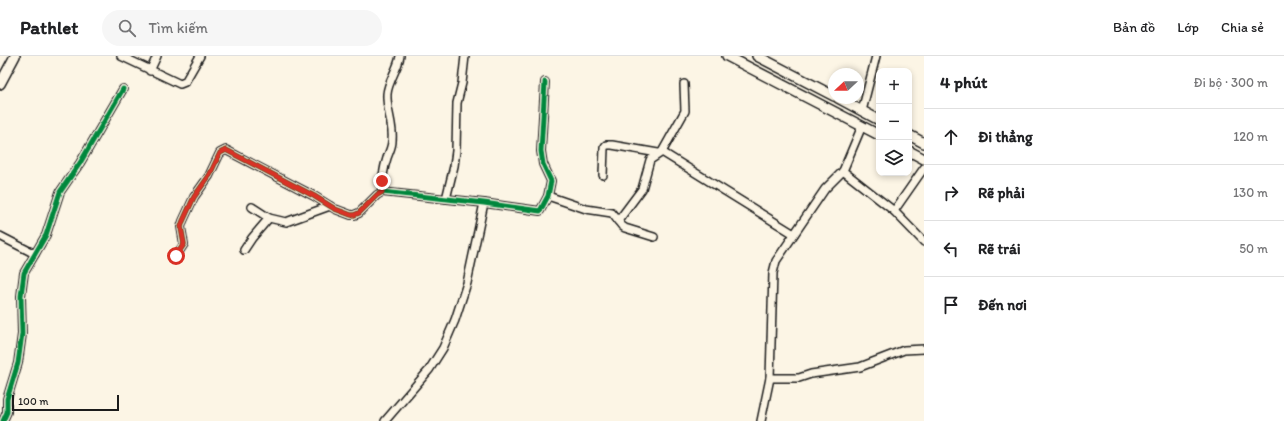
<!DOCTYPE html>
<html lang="vi">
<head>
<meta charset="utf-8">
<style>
	body { margin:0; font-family:Itim,sans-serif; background:#f6f6f6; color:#202124 }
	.controls { position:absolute; right:12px; top:12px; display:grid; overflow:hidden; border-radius:8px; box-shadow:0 2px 6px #0003 }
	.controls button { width:36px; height:36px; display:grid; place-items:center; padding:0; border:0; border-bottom:1px solid #e0e0e0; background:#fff; color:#202124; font:20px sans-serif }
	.compass { position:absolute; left:828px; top:12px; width:36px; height:36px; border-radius:50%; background:#fff; box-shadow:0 2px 6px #0003; rotate:248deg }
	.scale { position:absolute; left:12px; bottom:10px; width:107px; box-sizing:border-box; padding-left:4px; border:2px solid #1c1c1c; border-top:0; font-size:11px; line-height:14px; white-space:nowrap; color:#1c1c1c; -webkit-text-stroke:3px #fcf5e5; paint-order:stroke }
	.stop { position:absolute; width:12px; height:12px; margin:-9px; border:3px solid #d93025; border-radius:50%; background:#fff }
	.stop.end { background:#d93025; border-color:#fff; box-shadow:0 1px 4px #0008 }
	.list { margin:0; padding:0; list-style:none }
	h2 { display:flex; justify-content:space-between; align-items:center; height:52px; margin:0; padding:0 16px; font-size:17px }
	h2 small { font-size:13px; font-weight:400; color:#757577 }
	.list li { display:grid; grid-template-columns:26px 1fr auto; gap:12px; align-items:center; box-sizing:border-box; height:56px; padding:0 16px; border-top:1px solid #e0e0e0 }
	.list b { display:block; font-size:15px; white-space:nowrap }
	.list em { font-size:13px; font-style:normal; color:#757577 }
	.icon { flex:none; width:22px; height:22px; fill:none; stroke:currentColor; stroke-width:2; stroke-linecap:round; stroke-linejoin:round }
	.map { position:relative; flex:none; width:924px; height:365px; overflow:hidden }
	header { display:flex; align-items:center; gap:24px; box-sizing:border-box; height:56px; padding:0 20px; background:#fff; border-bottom:1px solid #e0e0e0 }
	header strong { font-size:19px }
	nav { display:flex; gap:22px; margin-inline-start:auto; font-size:14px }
	.search { width:280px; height:36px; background:#f6f6f6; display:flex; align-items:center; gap:10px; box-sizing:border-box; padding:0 14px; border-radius:22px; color:#757577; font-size:15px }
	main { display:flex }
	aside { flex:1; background:#fff }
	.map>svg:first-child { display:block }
</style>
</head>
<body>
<header>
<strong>Pathlet</strong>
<div class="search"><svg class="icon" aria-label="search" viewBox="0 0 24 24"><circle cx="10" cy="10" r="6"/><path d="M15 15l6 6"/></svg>Tìm kiếm</div>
<nav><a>Bản đồ</a><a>Lớp</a><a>Chia sẻ</a></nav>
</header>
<main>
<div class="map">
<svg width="924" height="365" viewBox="0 0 924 365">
	<rect width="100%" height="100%" fill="#fcf5e5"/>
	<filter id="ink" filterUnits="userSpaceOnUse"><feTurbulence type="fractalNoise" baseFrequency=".025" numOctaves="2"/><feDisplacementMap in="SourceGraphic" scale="8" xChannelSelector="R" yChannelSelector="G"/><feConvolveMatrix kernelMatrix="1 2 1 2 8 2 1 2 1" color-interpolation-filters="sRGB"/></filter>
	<g filter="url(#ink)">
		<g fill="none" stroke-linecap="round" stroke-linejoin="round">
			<!-- street casing -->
			<g stroke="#1c1c1c" stroke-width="10">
				<g id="street">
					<path d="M121 0 180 28 185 26 200 0"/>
					<path d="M150 15 157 0"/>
					<path d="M862 55 876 0"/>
					<path d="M662 96 794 178"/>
					<path d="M843 115 894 155 924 186"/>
					<path d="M603 119 604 92 606 89H612L658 97"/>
					<path d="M382 136C382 124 383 114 387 102 389 96 392 91 392 85 394 69 386 54 387 38 388 25 398 13 400 0"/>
					<path d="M548 140 586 153 612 157 622 170 625 172 654 181"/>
					<path d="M446 143 454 110 456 95 457 47 462 27 465 0"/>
					<path d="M252 151 269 162 286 166 330 150"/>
					<path d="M894 155 924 112"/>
					<path d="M618 165 642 133 650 104 662 96 685 55 684 28"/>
					<path d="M0 180 35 198"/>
					<path d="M244 194 252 182 269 162"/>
					<path d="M176 200 184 188 181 171 183 165 194 141 209 120 220 97 226 94 314 140 335 153 351 159H354L359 157 377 139 382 136 484 147 540 155 548 140 551 125 543 108 541 95 545 26"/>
					<path d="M770 322H799L811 318 860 311 904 294 924 293"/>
					<path d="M3 365 7 356V343L18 307 22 278 21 240 24 217 46 179 60 136 80 107 123 33"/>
					<path d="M385 365 429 314 443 292 455 264 467 227 484 147"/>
					<path d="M761 365 770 322 773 217 776 205 825 133 843 115 862 70"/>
				</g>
			</g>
			<!-- secondary casing -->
			<g stroke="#1c1c1c" stroke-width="12">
				<g id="secondary">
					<path d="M727 0 879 79"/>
					<path d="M757 0 834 40"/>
					<path d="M0 28 15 0"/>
					<path d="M838 42 879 64"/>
					<path d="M909 79 924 87"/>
					<path d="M909 95 924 103"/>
				</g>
			</g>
			<!-- street -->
			<use href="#street" stroke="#fcf5e5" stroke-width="7"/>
			<!-- secondary -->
			<use href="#secondary" stroke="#fcf5e5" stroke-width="9"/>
			<!-- cycleway casing -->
			<g stroke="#fcf5e5" stroke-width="8">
				<g id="cycleway">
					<path d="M176 200 184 188 181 171 183 165 194 141 209 120 220 97 226 94 314 140 335 153 351 159H354L359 157 377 139 382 136 484 147 540 155 548 140 551 125 543 108 541 95 545 26"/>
					<path d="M3 365 7 356V343L18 307 22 278 21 240 24 217 46 179 60 136 80 107 123 33"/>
				</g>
			</g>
			<!-- cycleway -->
			<use href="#cycleway" stroke="#00873e" stroke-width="5"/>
		</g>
	</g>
	<g fill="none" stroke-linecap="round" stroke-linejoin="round" filter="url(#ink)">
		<!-- route -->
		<path stroke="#d93025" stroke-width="5" d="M176 200 184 188 181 171 183 165 194 141 209 120 220 97 226 94 314 140 335 153 351 159H354L359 157 377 139 382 136V125"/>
	</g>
</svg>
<div class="controls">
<button>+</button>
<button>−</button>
<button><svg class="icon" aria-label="layers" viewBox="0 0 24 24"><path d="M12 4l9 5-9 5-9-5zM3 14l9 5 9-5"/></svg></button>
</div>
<svg class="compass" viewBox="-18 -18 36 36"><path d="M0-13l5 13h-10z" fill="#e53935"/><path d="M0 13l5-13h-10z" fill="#757577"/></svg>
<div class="scale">100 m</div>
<div class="stop" style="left:176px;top:200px"></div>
<div class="stop end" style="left:382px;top:125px"></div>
</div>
<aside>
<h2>4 phút<small>Đi bộ · 300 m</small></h2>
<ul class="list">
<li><svg class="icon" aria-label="ahead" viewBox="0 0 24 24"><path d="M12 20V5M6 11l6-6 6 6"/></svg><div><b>Đi thẳng</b></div><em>120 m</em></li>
<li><svg class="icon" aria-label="right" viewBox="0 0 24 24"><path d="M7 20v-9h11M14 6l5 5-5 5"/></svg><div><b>Rẽ phải</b></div><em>130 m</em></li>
<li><svg class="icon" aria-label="left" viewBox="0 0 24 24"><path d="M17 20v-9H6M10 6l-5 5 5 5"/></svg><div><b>Rẽ trái</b></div><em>50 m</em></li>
<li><svg class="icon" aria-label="arrive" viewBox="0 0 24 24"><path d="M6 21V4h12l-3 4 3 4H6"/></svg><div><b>Đến nơi</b></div></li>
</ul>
</aside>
</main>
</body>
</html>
